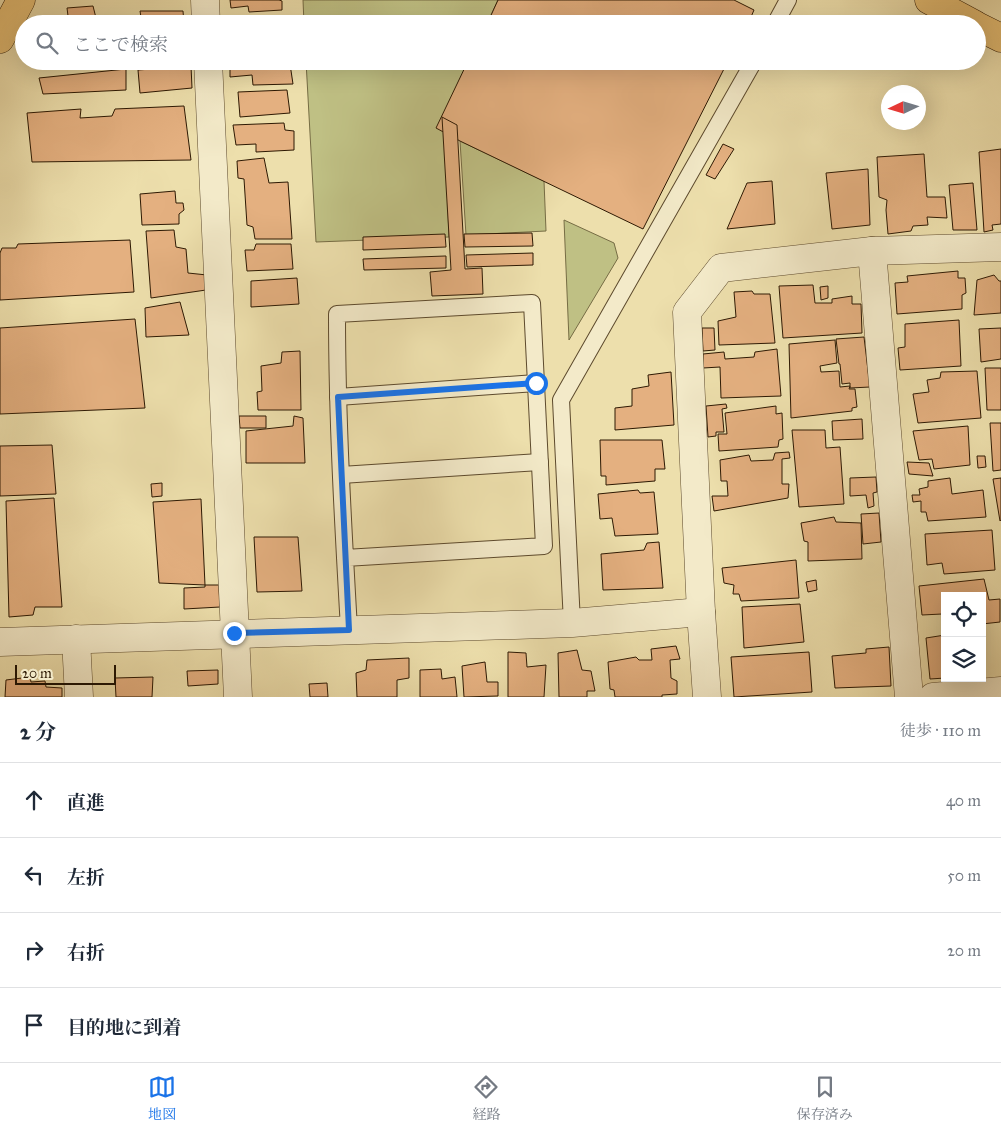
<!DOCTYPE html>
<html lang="ja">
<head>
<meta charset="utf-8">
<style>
	body { margin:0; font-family:"IM FELL Great Primer","Noto Serif JP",serif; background:#f2f2f3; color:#1f2937 }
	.controls { position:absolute; right:15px; bottom:15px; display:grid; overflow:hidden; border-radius:0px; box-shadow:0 5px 20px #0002 }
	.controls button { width:45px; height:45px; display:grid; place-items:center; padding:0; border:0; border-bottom:1px solid #e0e1e3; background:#fff; color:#1f2937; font:25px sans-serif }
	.compass { position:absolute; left:881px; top:85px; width:45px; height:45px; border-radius:50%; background:#fff; box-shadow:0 5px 20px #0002; rotate:266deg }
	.scale { position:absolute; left:15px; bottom:12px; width:101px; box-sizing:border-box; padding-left:5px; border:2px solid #2d1903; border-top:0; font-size:14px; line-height:18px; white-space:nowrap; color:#2d1903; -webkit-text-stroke:4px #f3eac9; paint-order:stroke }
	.stop { position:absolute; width:15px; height:15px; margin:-11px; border:4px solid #1a73e8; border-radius:50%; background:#fff }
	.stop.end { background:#1a73e8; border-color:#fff; box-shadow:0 1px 5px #0008 }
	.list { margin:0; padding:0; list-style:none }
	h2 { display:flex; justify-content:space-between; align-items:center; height:65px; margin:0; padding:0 20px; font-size:21px }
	h2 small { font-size:16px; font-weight:400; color:#747a83 }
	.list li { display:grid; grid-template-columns:32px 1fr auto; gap:15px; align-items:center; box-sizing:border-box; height:75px; padding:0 20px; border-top:1px solid #e0e1e3 }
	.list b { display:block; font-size:19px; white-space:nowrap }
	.list em { font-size:16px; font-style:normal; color:#747a83 }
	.icon { flex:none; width:28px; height:28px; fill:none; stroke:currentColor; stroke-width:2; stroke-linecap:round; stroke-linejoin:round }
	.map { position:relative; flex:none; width:1001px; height:697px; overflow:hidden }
	.search { position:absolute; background:#fff; box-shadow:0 5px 20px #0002; left:15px; right:15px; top:15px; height:55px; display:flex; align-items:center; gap:12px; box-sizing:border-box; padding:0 18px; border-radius:28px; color:#747a83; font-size:19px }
	.sheet { height:365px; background:#fff }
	nav { display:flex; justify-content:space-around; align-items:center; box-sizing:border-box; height:70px; border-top:1px solid #e0e1e3; background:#fff; font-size:14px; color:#747a83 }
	nav a { display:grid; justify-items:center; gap:2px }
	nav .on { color:#1a73e8 }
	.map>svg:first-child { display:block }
</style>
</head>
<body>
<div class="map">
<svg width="1001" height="697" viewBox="0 0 1001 697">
	<rect width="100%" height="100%" fill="#eddfac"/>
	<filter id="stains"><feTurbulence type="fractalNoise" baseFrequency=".004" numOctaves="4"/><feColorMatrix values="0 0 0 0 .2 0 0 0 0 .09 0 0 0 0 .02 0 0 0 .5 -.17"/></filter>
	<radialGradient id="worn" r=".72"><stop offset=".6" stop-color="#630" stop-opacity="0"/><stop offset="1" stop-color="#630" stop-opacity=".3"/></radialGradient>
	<!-- green -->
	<g fill="#bfc084" stroke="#766c44">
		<path d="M303 0H498L487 24H304Z"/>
		<path d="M306 61H468L445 132 449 237 316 242Z"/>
		<path d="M460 141 544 181 546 231 466 235Z"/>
		<path d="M564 220 614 243 618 258 569 340Z"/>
	</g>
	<!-- building -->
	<g fill="#e4b080" stroke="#2d1903">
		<path d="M230 0H279L282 1V10L249 12 248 6 231 8Z"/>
		<path d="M498 0H734L754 10 748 24H487Z"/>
		<path d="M93 6 96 18 133 17 134 24H69L67 8Z"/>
		<path d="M140 11H183L184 24H142Z"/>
		<path d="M277 19V24H229V21Z"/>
		<path d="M226 61H284V63L290 64 293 84 253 85 252 75 230 77V70L226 66Z"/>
		<path d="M468 61H728L643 229 460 141 436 128Z"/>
		<path d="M191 66 192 88 140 93 138 70Z"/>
		<path d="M126 69V90L43 94 39 78Z"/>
		<path d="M287 90 290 113 240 117 238 92Z"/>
		<path d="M184 106 191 160 32 162 27 113 81 109 80 118 112 116 115 109Z"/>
		<path d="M442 117 457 125 465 269 482 268 483 294 432 296 430 272 451 270Z"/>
		<path d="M284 123 285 130 294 131V150L256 152V144L236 145 233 125Z"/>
		<path d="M723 144 734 149 715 179 706 175Z"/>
		<path d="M1001 149V224L992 225 993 230 984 232 979 152Z"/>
		<path d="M924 154 927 197H945L947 218 927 217 928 225 913 226 911 231 888 234 886 210 887 200 879 197 877 157Z"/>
		<path d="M264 158 269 183 288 182 292 239H255L253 227 247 225 244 179 238 178 237 161Z"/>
		<path d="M868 169 870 225 832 229 826 173Z"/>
		<path d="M772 181 775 224 727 229 747 183Z"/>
		<path d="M973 183 977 230H953L949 185Z"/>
		<path d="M175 191 176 203H183L184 210 179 214V224L142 225 140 194Z"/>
		<path d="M174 230 176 247 186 249 188 273 207 275 206 290 151 298 146 231Z"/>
		<path d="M532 233 533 246 465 247 464 234Z"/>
		<path d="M445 234 446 247 363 250V237Z"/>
		<path d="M130 240 134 292 0 300V253L2 248H16L18 244Z"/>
		<path d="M256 244H291L293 269 247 271 245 250H254Z"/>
		<path d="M533 253V265L467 267 466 255Z"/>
		<path d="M445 256H446V268L364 270 363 259Z"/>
		<path d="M958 271V278H965L966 293 962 295V309L897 314 895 283 908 282 907 276Z"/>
		<path d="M994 275 999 281H1001V313L974 315 977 280Z"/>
		<path d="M297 278 299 304 251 307V281Z"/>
		<path d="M813 285 815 303H832V299L852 296V304H861L862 333 783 338 779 286Z"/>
		<path d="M828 286V298L821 300 820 287Z"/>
		<path d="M752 291 754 294H770L775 343 719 345 718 321 736 317 734 292Z"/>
		<path d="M180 302 189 335 146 337 145 308Z"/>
		<path d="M135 319 145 408 0 414V328Z"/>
		<path d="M959 320 961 366 900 370 898 348 905 347V324Z"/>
		<path d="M702 328H714L715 350 703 351Z"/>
		<path d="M1001 328V359L981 362 979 329Z"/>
		<path d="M864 337 870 387 850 388V383L842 384 840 364H839L836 339Z"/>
		<path d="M835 340 837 363 820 366 821 372 839 371 840 387 850 386 849 389H855L857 407 852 408V411L791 418 789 344Z"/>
		<path d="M777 349 781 396 721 398 720 367 703 368V354L724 352 725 359 754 357 755 352Z"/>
		<path d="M300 351 301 410H258L257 392 262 391 261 366 281 363 282 352Z"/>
		<path d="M985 368H1001V410H987Z"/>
		<path d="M977 371 981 418 918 423 913 394 929 392 927 380 940 378 941 372Z"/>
		<path d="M671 372 674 425 615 430V408L632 406V389L649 386 648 375Z"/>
		<path d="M726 404 727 408 722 409 724 432H716V436L708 437 706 406Z"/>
		<path d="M776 406V414L782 413 783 439 779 440 778 447 719 451 718 434H727L725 413Z"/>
		<path d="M239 416H266V428H240Z"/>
		<path d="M294 416 303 418 305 463H246V431L293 426Z"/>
		<path d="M862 419 863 439 833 440 832 421Z"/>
		<path d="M990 423H1001V470L993 471Z"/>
		<path d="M968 426 970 465 934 469 932 459 919 460 913 431Z"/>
		<path d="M792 430H825L826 448 840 447 844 504 799 507Z"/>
		<path d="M600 440H662L665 469H655V481L606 485V476H601Z"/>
		<path d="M52 445 56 494 0 496V446Z"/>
		<path d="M789 452 790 458 782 459V484H789L788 498 714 511 712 496H728L727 481H721L720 460 749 455 751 461 773 460 775 453Z"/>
		<path d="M977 456H985L986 467 978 468Z"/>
		<path d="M907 462 929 463 933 476 909 474Z"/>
		<path d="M876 477 877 492 873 493 874 506 868 508 866 495 850 496V478Z"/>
		<path d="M950 478 952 494 983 490 986 517 928 521 926 512H921V501L913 502 912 495H920L919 489 928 487V481Z"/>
		<path d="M1001 478V520L1000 521 993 479Z"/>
		<path d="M162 483V496L152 497 151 484Z"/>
		<path d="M638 490 640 493 654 492 658 534 615 536 612 518 600 519 598 494Z"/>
		<path d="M54 498 62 607H35L33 615 9 617 6 501Z"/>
		<path d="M201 499 205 585 159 583 153 502Z"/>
		<path d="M879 513 881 542 863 544 861 514Z"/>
		<path d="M834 517 836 522 861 523 862 559 808 561V542L804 541 801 523Z"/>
		<path d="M992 530 995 570 944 574 942 563 927 565 925 534Z"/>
		<path d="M254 537H298L302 591 257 592Z"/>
		<path d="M659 542 663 588 603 590 601 554 644 550 647 543Z"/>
		<path d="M796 560 799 598 741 601 739 594H733L734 585 724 583 722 568Z"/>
		<path d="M984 579 989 600 1000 599V622L982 624V596H945V629H944L942 614 922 615 919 586Z"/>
		<path d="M816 580 817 590 808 592 806 582Z"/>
		<path d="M205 585H219L220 607 184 609V588L205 587Z"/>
		<path d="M800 604 804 642 744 648 742 607Z"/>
		<path d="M945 635V678L930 679 926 638Z"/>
		<path d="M676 646 680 659 670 660 671 678 677 681V694L662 695V697H615L614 690 610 689 608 662 636 657 639 660H652L651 649Z"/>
		<path d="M889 647 891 686 835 688 832 656 866 653V649Z"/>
		<path d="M577 650 582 670 591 671 595 691H587V697H559L558 653Z"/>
		<path d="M508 652 526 653 527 667 546 665 544 697H508Z"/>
		<path d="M809 652 812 692 734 697 731 657Z"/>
		<path d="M409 658V678L397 680V697H357L356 673 366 670 367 660Z"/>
		<path d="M485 662 487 682H498V696L464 697 462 666Z"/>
		<path d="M441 669 442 679 455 677 457 697H420V670Z"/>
		<path d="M218 670V684L188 686 187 671Z"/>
		<path d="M30 677 31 682 45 681 46 687 62 688V697H5L6 680Z"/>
		<path d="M153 677 152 697H116L115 678Z"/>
		<path d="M327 683 328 697H310L309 684Z"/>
	</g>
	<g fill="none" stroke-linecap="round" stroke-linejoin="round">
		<!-- service casing -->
		<g stroke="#5d4a2d" stroke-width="18">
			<g id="service">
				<path d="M775 24 788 0"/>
				<path d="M338 397 536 383"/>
				<path d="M341 475 540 462"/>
				<path d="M345 558 544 546 532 303 337 314C337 419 343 524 349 629"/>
				<path d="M572 623 561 400 754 61"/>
			</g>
		</g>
		<!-- minor casing -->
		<g stroke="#5d4a2d" stroke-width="29">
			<g id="minor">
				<path d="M205 0 206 24"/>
				<path d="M208 61 238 697"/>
				<path d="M872 251 909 697"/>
				<path d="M76 639 79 697"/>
				<path d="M0 642 572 623 701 612"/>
				<path d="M707 697 701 612 687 312 721 268 872 251 1001 247"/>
				<path d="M933 697 1001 691"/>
			</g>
		</g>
		<!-- primary casing -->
		<g stroke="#2d1903" stroke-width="29">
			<g id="primary">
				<path d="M929 0 974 24"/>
				<path d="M977 26 1001 38"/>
				<path d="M0 39 21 0"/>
			</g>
		</g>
		<!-- service -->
		<use href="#service" stroke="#f3eac9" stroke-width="16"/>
		<!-- minor -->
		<use href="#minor" stroke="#f3eac9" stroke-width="28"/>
		<!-- primary -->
		<use href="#primary" stroke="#e6c076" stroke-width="28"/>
	</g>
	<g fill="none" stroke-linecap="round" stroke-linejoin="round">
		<!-- route -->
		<path stroke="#1a73e8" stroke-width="6" d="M234 633 349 630 338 397 536 383"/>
	</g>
	<rect width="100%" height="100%" filter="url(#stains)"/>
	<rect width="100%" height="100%" fill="url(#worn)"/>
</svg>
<div class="controls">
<button><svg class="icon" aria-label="locate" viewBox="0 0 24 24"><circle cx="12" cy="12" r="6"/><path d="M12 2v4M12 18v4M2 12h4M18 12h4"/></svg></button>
<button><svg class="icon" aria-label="layers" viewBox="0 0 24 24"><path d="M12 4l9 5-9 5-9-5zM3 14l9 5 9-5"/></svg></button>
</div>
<svg class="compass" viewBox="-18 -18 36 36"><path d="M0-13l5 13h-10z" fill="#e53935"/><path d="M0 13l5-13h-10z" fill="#747a83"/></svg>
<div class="scale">20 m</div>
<div class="stop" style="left:536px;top:383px"></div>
<div class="stop end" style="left:234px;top:633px"></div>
<div class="search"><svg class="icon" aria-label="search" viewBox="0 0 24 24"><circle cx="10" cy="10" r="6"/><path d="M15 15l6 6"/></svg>ここで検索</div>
</div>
<section class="sheet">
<h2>2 分<small>徒歩 · 110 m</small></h2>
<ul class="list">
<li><svg class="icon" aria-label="ahead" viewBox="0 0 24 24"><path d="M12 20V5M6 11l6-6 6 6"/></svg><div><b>直進</b></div><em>40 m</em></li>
<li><svg class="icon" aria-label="left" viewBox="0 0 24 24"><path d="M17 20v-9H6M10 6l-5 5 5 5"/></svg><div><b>左折</b></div><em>50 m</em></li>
<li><svg class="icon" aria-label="right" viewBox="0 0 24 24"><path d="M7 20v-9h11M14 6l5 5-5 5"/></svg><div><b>右折</b></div><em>20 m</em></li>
<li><svg class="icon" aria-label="arrive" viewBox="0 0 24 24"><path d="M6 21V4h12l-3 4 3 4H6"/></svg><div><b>目的地に到着</b></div></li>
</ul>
</section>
<nav>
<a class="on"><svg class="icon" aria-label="map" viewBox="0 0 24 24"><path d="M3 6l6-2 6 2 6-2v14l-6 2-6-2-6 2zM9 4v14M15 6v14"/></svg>地図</a>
<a><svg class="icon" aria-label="directions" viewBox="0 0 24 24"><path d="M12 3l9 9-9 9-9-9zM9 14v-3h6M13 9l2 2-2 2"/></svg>経路</a>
<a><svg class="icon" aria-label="saved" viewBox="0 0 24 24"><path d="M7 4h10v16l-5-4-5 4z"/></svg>保存済み</a>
</nav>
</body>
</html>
